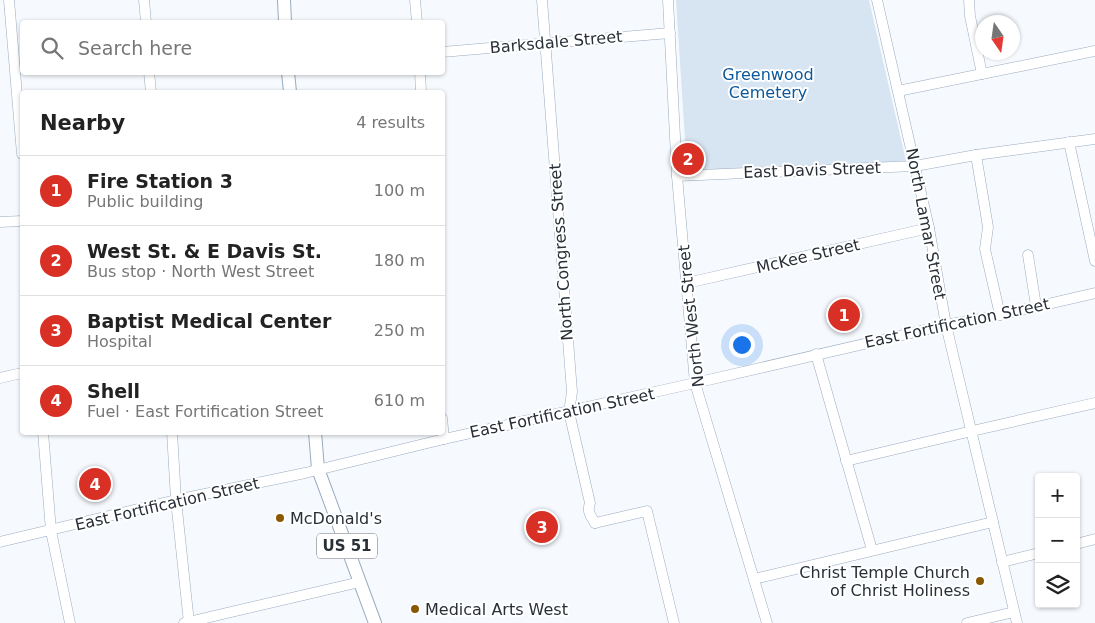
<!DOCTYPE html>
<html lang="en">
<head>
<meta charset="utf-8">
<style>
	body { margin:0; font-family:"DejaVu Sans",sans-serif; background:#f2f2f2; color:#222 }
	.controls { position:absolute; right:15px; bottom:15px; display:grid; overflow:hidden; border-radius:5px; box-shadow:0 1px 4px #0004 }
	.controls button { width:45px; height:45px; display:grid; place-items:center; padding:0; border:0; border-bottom:1px solid #e0e0e0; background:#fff; color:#222; font:25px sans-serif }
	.compass { position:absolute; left:975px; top:15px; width:45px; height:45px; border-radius:50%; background:#fff; box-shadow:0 1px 4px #0004; rotate:167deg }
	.you { position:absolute; left:741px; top:344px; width:18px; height:18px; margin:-12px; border:4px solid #fff; border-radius:50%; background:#1a73e8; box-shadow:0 0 0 8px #1a73e833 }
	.badge { display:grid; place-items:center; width:32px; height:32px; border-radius:50%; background:#d93025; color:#fff; font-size:16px; font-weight:700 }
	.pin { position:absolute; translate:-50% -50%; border:2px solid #fff; box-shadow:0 1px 5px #0006 }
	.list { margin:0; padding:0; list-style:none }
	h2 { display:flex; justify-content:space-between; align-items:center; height:65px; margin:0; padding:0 20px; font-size:21px }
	h2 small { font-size:16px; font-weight:400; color:#767676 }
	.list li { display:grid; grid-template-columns:32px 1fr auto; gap:15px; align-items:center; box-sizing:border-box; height:70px; padding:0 20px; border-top:1px solid #e0e0e0 }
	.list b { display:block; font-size:19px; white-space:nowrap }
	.list p { margin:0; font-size:16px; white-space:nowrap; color:#767676 }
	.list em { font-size:16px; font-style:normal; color:#767676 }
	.icon { flex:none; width:28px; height:28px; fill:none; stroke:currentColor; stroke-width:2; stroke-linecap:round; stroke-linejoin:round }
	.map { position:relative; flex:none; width:1095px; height:623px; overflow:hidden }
	.search { position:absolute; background:#fff; box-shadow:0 1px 4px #0004; left:20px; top:20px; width:425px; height:55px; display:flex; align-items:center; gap:12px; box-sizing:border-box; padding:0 18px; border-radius:5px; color:#767676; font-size:19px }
	.panel { position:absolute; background:#fff; box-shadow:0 1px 4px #0004; left:20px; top:90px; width:425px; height:345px; border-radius:5px }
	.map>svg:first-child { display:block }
</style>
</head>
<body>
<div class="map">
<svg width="1095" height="623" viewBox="0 0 1095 623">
	<rect width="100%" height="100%" fill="#f6fafe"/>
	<!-- green -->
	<path fill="#d7e4f2" d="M676 0H869L906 161 687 171Z"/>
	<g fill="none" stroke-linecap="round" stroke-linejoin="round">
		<!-- minor casing -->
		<g stroke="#9aabbf" stroke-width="11">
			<g id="minor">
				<path d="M9 0 22 154"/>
				<path d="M144 0 146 22"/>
				<path d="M415 0 417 22"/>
				<path d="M542 0 572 392 569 412 590 503C587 511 590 515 595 523"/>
				<path d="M668 0 677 176 695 383 767 623"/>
				<path d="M877 0 929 228 946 325 1017 623"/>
				<path d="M969 0 970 16 982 74"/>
				<path d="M442 52 670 33"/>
				<path d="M149 72 151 92"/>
				<path d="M420 72 421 92"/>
				<path d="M898 91 1095 51"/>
				<path d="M1069 142 1095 261"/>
				<path d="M976 155 988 227 985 249 1000 315"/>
				<path d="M677 176 915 166 976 155 1095 139"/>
				<path d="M0 222 22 221"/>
				<path d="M1028 255 1036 306"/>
				<path d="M687 283 929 228"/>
				<path d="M816 354 872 550"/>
				<path d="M0 378 22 373"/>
				<path d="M442 418 444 439"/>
				<path d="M43 432 51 531 70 623"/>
				<path d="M172 432 176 500 189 623"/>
				<path d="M846 461 972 431 1095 403"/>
				<path d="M595 523 647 511 674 623"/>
				<path d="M0 542 176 500 305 473 444 439 695 383 946 325 1000 315 1095 293"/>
				<path d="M1076 544 1095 539"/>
				<path d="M1002 562 1039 553"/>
				<path d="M754 579 993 522"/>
				<path d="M184 623 360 582"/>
				<path d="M967 623 1014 612"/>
			</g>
		</g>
		<!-- major casing -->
		<g stroke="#9aabbf" stroke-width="14">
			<g id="major">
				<path d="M284 0 285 22"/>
				<path d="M288 72 290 92"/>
				<path d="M315 432 318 469 375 623"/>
			</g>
		</g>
		<!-- minor -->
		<use href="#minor" stroke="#fff" stroke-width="10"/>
		<!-- major -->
		<use href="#major" stroke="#fff" stroke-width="12"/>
	</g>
	<!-- markers -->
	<g fill="#8a5801" stroke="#fff" stroke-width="2">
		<circle cx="280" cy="518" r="5"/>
		<circle cx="980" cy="581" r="5"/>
		<circle cx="415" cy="609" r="5"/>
	</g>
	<g text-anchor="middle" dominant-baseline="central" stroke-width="4" stroke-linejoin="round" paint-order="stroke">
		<!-- shield labels -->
		<rect fill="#fff" stroke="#686d73" stroke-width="1" x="317" y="533.5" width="60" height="25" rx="4"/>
		<g font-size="15" font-weight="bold" fill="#282f37">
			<text x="347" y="546">US 51</text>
		</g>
		<!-- street labels -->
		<g font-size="16" fill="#282f37" stroke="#fff">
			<text transform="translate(556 42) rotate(-5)">Barksdale Street</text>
			<text transform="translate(812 170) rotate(-2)">East Davis Street</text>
			<text transform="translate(926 224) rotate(79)">North Lamar Street</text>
			<text transform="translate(561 252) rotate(-94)">North Congress Street</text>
			<text transform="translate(808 256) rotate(-13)">McKee Street</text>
			<text transform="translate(691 316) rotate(-96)">North West Street</text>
			<text transform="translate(957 323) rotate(-12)">East Fortification Street</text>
			<text transform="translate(562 413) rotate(-12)">East Fortification Street</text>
			<text transform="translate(167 504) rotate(-13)">East Fortification Street</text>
		</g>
		<!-- park labels -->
		<g font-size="16" fill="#0c589a" stroke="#fff">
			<text x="768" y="74">Greenwood<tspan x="768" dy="18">Cemetery</tspan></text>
		</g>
		<!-- poi labels -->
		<g font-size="16" fill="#282f37" stroke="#fff" text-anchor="start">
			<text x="290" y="518">McDonald's</text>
			<text x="970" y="572" text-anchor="end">Christ Temple Church<tspan x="970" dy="18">of Christ Holiness</tspan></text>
			<text x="425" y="609">Medical Arts West</text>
		</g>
	</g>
</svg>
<div class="controls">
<button>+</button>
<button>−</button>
<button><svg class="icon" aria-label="layers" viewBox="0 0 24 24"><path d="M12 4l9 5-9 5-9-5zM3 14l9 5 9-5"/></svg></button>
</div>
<svg class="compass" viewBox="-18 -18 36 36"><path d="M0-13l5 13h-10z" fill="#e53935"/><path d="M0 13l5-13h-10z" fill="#767676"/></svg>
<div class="you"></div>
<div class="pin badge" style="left:844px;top:315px">1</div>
<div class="pin badge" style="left:688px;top:159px">2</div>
<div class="pin badge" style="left:542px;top:527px">3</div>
<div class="pin badge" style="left:95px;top:484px">4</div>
<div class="search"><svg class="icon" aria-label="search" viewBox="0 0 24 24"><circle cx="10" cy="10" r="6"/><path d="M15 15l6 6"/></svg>Search here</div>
<section class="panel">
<h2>Nearby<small>4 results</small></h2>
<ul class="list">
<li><span class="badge">1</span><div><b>Fire Station 3</b><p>Public building</p></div><em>100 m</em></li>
<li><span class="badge">2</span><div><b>West St. &amp; E Davis St.</b><p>Bus stop · North West Street</p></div><em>180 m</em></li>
<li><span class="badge">3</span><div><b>Baptist Medical Center</b><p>Hospital</p></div><em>250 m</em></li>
<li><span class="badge">4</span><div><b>Shell</b><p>Fuel · East Fortification Street</p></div><em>610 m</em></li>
</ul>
</section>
</div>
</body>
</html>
